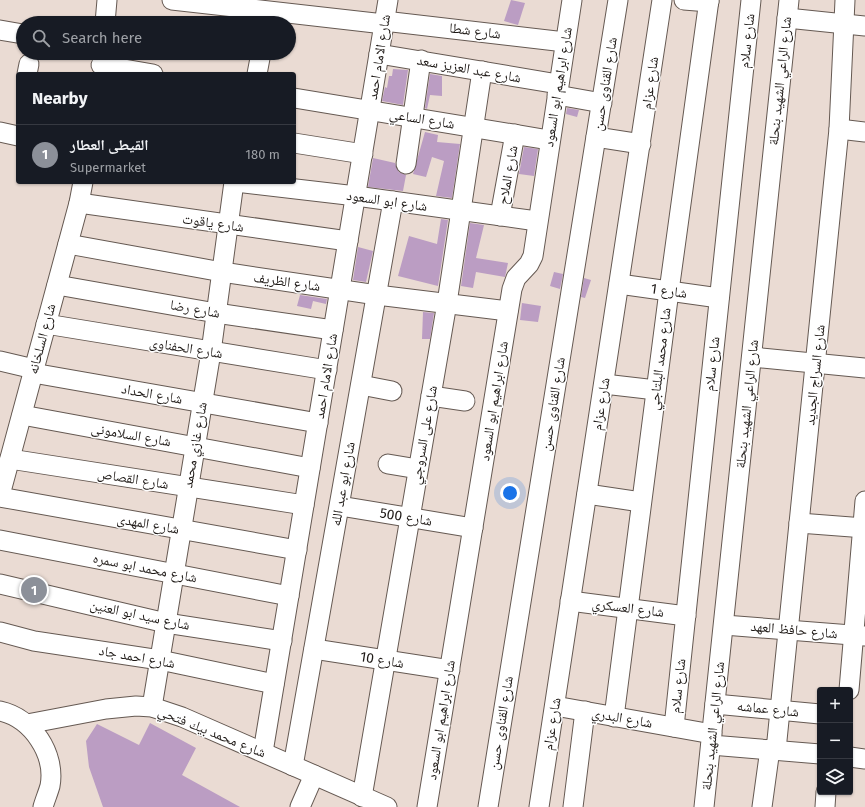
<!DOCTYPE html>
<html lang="en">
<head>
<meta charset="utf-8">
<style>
	body { margin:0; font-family:"Fira Sans","Noto Naskh Arabic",sans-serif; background:#242831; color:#f1f3f6 }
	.controls { position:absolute; right:12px; bottom:12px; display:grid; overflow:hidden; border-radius:4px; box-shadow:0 1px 3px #0004 }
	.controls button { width:36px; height:36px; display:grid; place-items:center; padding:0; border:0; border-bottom:1px solid #363941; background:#171b24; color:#f1f3f6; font:20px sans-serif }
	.you { position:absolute; left:510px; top:493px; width:14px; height:14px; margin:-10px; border:3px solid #fff; border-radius:50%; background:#1a73e8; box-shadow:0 0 0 6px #1a73e833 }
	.badge { display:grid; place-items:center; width:26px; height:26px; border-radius:50%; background:#8c9099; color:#fff; font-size:13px; font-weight:700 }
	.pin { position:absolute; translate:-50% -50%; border:2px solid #fff; box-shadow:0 1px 4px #0006 }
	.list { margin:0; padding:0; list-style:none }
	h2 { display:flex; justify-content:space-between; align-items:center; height:52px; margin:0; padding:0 16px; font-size:17px }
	h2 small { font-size:13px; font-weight:400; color:#9ea1a6 }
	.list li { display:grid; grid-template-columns:26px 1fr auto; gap:12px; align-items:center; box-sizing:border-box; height:60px; padding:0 16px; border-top:1px solid #363941 }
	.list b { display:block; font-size:15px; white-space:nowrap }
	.list p { margin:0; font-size:13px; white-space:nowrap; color:#9ea1a6 }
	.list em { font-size:13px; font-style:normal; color:#9ea1a6 }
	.icon { flex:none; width:22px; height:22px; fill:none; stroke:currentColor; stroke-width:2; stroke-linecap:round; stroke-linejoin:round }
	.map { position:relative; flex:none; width:865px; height:807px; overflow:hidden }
	.search { position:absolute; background:#171b24; box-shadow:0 1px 3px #0004; left:16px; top:16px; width:280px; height:44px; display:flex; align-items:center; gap:10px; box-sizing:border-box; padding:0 14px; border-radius:22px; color:#9ea1a6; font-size:15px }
	.panel { position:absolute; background:#171b24; box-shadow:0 1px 3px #0004; left:16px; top:72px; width:280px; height:112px; border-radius:4px }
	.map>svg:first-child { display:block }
</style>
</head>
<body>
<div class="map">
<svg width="865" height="807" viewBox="0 0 865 807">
	<rect width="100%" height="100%" fill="#eadbd3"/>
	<!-- building -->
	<g fill="#bb9dc3">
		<path d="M511 0 525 3 518 25 504 21Z"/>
		<path d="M393 69 408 70 403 105 382 101 385 87 387 88 389 76H392Z"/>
		<path d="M430 74 442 76V96L430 95 427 109 425 108Z"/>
		<path d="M567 108 579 110 577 117 566 114Z"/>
		<path d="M425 132 438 135 437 142 460 144 452 198 436 196 444 161 432 157 426 177 413 174Z"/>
		<path d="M524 147 538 149 534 176 519 174Z"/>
		<path d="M373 158 395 163 399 172 406 175 403 191 368 187Z"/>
		<path d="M441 219 448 220 438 286 398 276 409 236 437 244Z"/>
		<path d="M470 223 484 225 476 258 508 263 505 277 476 272 473 288 461 286Z"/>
		<path d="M358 247 373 251 366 282 353 280Z"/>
		<path d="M554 272 563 274 560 289 550 286Z"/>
		<path d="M584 278 591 280 585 298 581 297Z"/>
		<path d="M300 295 327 299 326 304 313 301 311 309 297 306Z"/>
		<path d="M522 303 541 306 538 322 520 320Z"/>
		<path d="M423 312 434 313 430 339H422Z"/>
		<path d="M150 723 196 748 182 775 240 807H103L89 767 86 741 97 724 139 745Z"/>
	</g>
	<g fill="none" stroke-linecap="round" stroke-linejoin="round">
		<!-- minor casing -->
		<g stroke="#655952" stroke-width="21">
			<g id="minor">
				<path d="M172 0 384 24"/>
				<path d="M684 0 709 2"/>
				<path d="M787 18 865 26"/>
				<path d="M384 21 565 42"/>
				<path d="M105 23 107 0"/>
				<path d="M0 30 23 34"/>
				<path d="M379 54 558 84"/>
				<path d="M101 65 153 74"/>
				<path d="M27 74 29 64"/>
				<path d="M257 74 261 53"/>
				<path d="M557 95 602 103"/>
				<path d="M294 98 549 140"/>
				<path d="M839 129 865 132"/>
				<path d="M0 132 18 136"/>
				<path d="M596 137 641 144"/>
				<path d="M294 143 363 154"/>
				<path d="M406 164 421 60"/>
				<path d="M236 182 356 196 537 221"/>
				<path d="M79 203 348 241"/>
				<path d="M500 216 515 134"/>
				<path d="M68 244 222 272 377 295 508 311"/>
				<path d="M619 284 719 298"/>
				<path d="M57 285 216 313 333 330"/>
				<path d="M46 324 327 370"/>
				<path d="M752 357 865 368"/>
				<path d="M0 361 34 369"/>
				<path d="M33 373 318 423"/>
				<path d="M604 384 656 390"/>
				<path d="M361 385 392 391"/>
				<path d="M431 396 465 401"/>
				<path d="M22 415 310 468"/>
				<path d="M10 459 304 505"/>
				<path d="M388 464 418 469"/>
				<path d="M587 494 641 502"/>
				<path d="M0 495 79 203 83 182"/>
				<path d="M0 497 297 550"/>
				<path d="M340 506 473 528"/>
				<path d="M799 523 865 528"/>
				<path d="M0 540 289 596"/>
				<path d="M0 584 166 623 282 641"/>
				<path d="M570 601 686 616"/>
				<path d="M724 625 865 636"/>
				<path d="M0 632 34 641 160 660 274 684"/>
				<path d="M314 649 450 670"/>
				<path d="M849 690 865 501"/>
				<path d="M715 704 820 714"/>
				<path d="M555 706 712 734"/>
				<path d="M152 707 211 352 234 182"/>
				<path d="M0 711C32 718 56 754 50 786 48 793 45 800 43 807"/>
				<path d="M614 717 669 291 709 0"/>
				<path d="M27 724 106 709 136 706 152 707 182 717 387 807"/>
				<path d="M674 727 751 0"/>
				<path d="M711 745 820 754"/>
				<path d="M776 750 839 129 845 0"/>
				<path d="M263 752 388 0"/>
				<path d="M850 757 865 759"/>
				<path d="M293 766 393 201"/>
				<path d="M362 797 447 303 482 71"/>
				<path d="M300 807 314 775"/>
				<path d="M427 807 512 289 516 278 529 264 533 256 572 0"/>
				<path d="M488 807 618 0"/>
				<path d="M539 807 662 0"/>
				<path d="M573 807 585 711"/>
				<path d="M704 807 789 0"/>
				<path d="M762 807 770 749"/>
				<path d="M825 807 826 792"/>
			</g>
		</g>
		<!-- minor -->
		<use href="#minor" stroke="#fff" stroke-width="19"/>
	</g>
	<g text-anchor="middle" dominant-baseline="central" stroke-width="3" stroke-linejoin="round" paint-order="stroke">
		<!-- street labels -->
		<g font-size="14" fill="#1e1916" stroke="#fff">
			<text transform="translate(475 31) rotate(7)">شارع شطا</text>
			<text transform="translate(747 41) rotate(-84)">شارع سلام</text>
			<text transform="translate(379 57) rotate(-81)">شارع الامام احمد</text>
			<text transform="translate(469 69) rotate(10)">شارع عبد العزيز سعد</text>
			<text transform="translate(780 81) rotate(-84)">شارع الراعي الشهيد بنحلة</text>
			<text transform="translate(650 83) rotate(-82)">شارع عزام</text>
			<text transform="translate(605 84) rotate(-81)">شارع القناوى حسن</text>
			<text transform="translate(558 87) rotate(-81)">شارع ابراهيم ابو السعود</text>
			<text transform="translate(422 119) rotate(9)">شارع الساعي</text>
			<text transform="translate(508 175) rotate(-80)">شارع الملاح</text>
			<text transform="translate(387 201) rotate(8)">شارع ابو السعود</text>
			<text transform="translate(213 223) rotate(8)">شارع ياقوت</text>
			<text transform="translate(287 282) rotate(8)">شارع الظريف</text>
			<text transform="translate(669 291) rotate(8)">شارع 1</text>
			<text transform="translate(195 309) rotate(10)">شارع رضا</text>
			<text transform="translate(42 339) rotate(-75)">شارع السلخانه</text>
			<text transform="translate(186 348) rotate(9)">شارع الحفناوى</text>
			<text transform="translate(660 359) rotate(-83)">شارع محمد البلتاجي</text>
			<text transform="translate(712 364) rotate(-84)">شارع سلام</text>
			<text transform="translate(815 375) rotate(-84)">شارع السراج الجديد</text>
			<text transform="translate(326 376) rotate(-81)">شارع الامام احمد</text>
			<text transform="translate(152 394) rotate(10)">شارع الحداد</text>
			<text transform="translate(494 401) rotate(-81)">شارع ابراهيم ابو السعود</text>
			<text transform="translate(553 404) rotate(-81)">شارع القناوى حسن</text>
			<text transform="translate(601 404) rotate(-81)">شارع عزام</text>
			<text transform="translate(747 404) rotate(-84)">شارع الراعي الشهيد بنحلة</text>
			<text transform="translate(131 435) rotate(10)">شارع السلامونى</text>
			<text transform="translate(424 435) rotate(-80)">شارع على السروجي</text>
			<text transform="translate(195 445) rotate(-80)">شارع غازي محمد</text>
			<text transform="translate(133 479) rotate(9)">شارع القصاص</text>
			<text transform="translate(343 484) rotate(-80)">شارع ابو عبد الله</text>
			<text transform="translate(406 517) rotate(9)">شارع 500</text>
			<text transform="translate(148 524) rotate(10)">شارع المهدى</text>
			<text transform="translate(145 568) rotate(11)">شارع محمد ابو سمره</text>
			<text transform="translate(628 608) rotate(7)">شارع العسكري</text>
			<text transform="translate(140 615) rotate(12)">شارع سيد ابو العنين</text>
			<text transform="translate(794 630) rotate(5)">شارع حافظ العهد</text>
			<text transform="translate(137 657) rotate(10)">شارع احمد جاد</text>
			<text transform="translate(382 660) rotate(9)">شارع 10</text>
			<text transform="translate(678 686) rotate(-84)">شارع سلام</text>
			<text transform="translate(768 709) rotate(6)">شارع عماشه</text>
			<text transform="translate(622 718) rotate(10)">شارع البدري</text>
			<text transform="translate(441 720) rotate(-81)">شارع ابراهيم ابو السعود</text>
			<text transform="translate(501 723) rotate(-81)">شارع القناوى حسن</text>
			<text transform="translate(552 724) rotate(-81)">شارع عزام</text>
			<text transform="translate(713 726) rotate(-84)">شارع الراعي الشهيد بنحلة</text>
			<text transform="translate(212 732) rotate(22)">شارع محمد بيك فتحي</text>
		</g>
	</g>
</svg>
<div class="controls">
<button>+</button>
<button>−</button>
<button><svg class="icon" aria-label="layers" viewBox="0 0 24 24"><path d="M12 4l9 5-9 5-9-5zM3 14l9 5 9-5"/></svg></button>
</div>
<div class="you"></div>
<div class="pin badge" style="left:34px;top:590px">1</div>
<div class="search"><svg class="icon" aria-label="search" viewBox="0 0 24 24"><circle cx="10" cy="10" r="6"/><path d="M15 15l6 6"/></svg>Search here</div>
<section class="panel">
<h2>Nearby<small></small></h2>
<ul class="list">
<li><span class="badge">1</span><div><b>القيطى العطار</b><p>Supermarket</p></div><em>180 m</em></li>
</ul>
</section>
</div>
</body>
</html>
